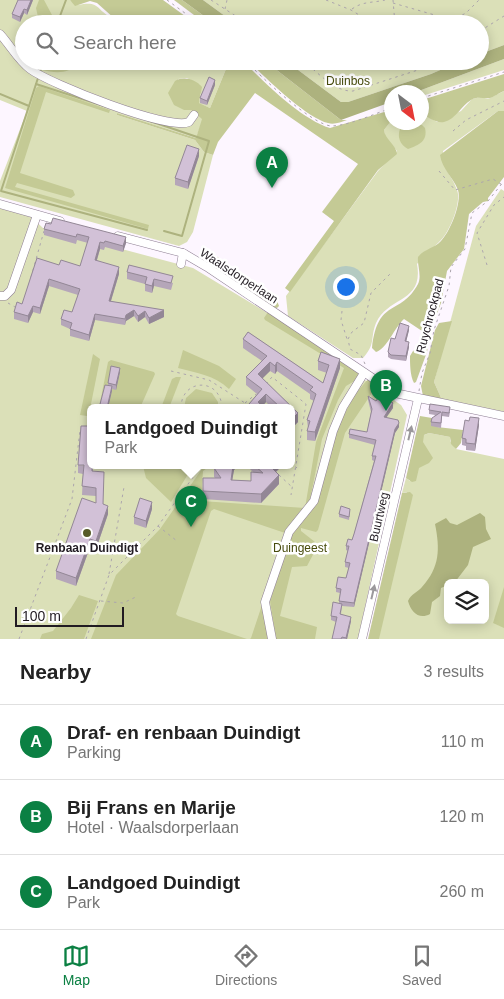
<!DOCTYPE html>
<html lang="en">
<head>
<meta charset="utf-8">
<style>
	body { margin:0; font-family:Helvetica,sans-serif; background:#f6f6f6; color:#222 }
	.controls { position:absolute; right:15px; bottom:15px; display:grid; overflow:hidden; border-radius:8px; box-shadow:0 2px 12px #0003 }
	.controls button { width:45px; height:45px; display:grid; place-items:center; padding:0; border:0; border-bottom:1px solid #e0e0e0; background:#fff; color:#222; font:25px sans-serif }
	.compass { position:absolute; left:384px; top:85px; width:45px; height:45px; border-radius:50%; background:#fff; box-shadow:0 2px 12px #0003; rotate:148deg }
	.scale { position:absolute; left:15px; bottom:12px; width:109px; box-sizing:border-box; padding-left:5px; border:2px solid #211b22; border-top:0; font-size:14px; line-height:18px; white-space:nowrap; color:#211b22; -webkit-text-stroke:4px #fff; paint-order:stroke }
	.you { position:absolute; left:345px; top:286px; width:18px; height:18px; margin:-12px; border:4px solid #fff; border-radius:50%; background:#1a73e8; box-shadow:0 0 0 8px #1a73e833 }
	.badge { display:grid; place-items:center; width:32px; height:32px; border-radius:50%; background:#0b8043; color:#fff; font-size:16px; font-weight:700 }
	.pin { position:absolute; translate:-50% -41px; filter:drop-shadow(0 1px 2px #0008) }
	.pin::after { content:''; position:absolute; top:26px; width:18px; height:15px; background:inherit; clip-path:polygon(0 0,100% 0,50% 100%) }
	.popup { position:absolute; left:87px; top:404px; width:208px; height:65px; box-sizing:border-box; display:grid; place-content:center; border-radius:8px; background:#fff; filter:drop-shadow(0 1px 4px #0005); font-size:16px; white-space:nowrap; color:#767676 }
	.popup b { font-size:19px; color:#222 }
	.popup::after { content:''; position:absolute; left:50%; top:100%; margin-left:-10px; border:10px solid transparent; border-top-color:#fff }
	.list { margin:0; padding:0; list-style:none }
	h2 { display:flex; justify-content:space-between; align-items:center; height:65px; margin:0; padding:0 20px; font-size:21px }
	h2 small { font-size:16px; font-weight:400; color:#767676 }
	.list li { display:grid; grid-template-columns:32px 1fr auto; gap:15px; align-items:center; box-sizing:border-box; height:75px; padding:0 20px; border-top:1px solid #e0e0e0 }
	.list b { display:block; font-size:19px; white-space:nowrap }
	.list p { margin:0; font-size:16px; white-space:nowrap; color:#767676 }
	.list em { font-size:16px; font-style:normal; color:#767676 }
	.icon { flex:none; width:28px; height:28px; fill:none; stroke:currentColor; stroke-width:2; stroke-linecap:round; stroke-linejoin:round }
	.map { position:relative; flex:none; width:504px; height:639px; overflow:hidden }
	.search { position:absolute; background:#fff; box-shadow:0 2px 12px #0003; left:15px; right:15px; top:15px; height:55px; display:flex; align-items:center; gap:12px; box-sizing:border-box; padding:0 18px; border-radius:28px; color:#767676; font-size:19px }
	.sheet { height:290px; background:#fff }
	nav { display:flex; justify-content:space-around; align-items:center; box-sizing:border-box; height:70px; border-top:1px solid #e0e0e0; background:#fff; font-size:14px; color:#767676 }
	nav a { display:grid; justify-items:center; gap:2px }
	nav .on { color:#0b8043 }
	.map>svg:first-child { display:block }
</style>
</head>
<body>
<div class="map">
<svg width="504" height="639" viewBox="0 0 504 639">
	<rect width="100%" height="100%" fill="#fdf6ff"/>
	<!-- green -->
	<g fill="#dbe0b8" fill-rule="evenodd">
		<path d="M0 0H70L78 5C100 0 96 10 111 17 127 24 142 9 156 24H24V61H209L226 69 210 108 198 103 201 97 200 85 187 78 178 79 184 110H191L203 119 196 138 117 113V115L195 140 204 152 213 155 193 232 187 242 179 246 0 197V181L27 111 0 100Z"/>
		<path d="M203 0H504V45L480 54V24H236Z"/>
		<path d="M504 59V70L422 96V92H416Z"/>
		<path d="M286 61H461L431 74 348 102H341Z"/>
		<path d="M504 91V111H498L443 151C444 174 450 171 457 190 462 202 449 234 439 242 432 249 424 256 417 264 424 303 388 296 376 323 370 338 376 344 363 358H353L288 316 286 296 378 171 397 151 385 137 384 130 390 122H422V116L431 118 437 122 461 111 472 99 481 97 488 99Z"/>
		<path d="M501 189 504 191V412L442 400 434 382 476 226Z"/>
		<path d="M0 207 31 217 43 228 193 268 271 315 401 405 407 415 358 639H0ZM91 408H291V466H91Z"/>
		<path d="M429 433 450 437V441L456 449 504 459V639H375L407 492 402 493 406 478 410 481 423 443 422 436ZM448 583H485V620H448Z"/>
	</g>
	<!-- forest -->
	<g fill="#c4ca95">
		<path d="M39 0H44L52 15 44 24H34L38 17 36 8Z"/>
		<path d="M70 0H163L196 24H156L142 16 115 19 97 3 90 1 75 6Z"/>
		<path d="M174 0H182L215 24H206Z"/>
		<path d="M45 61H76L77 62C71 75 54 73 42 70Z"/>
		<path d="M209 61H243C265 83 301 119 330 128L391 110V121L384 130C385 140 396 144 397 154L378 170 290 292 285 288 334 221 322 212 358 164 255 93 218 142 213 155 204 152 195 140 117 115V113L196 138 202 119 191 110H184L174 105 168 93 175 81C184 76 195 79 202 87L199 103 210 108 226 69Z"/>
		<path d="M249 61H265L341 120H347C341 122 334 125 328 123 307 118 265 78 249 61Z"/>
		<path d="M504 74V91C499 93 494 97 490 98 483 99 478 96 471 100 461 106 456 119 444 122 436 124 429 116 422 116V100Z"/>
		<path d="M39 86 110 110 109 113 46 92 20 173 73 190 75 195 71 198 17 183 15 187 149 225 148 229 5 188 36 88Z"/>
		<path d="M498 111H504V177L488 198V201L483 202 469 214 464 249 447 271 441 303 431 329 427 352 416 382 414 383C410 376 410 363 410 356L413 351 417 349 422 331 404 319C394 328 387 349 376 352L372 348C378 297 400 317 418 284 422 276 417 265 418 257 424 249 435 248 441 241 450 232 462 203 458 190 453 177 442 169 440 155Z"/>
		<path d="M406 124 422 125 425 128C428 141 419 145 408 149 400 145 397 137 400 129Z"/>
		<path d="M209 251 276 298 279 306 277 308 272 307 203 261V254Z"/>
		<path d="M268 312 358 371 360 375 358 379 346 386 338 400 322 439 310 500 305 510 285 533 214 509 211 511 176 614 178 616 247 639H91L116 575 160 529 204 466H210L203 471 201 501 305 508 316 442 344 368 265 320 264 318Z"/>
		<path d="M452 321 434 382 442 400 423 396 421 386 435 330 439 323Z"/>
		<path d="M183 350 219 366 236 379 229 389C214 375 197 373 178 368Z"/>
		<path d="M93 354 100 359 89 414 87 416 80 415Z"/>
		<path d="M111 360 154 372 155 374 140 408H99L108 362Z"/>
		<path d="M176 377H181L169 408H161L172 379Z"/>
		<path d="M369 378 378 384 345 433 318 530 316 532 301 528V531L315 542 316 549 307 566 292 567 280 616 317 627 315 639H276L270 601 292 534 308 514 338 426 356 393Z"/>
		<path d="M196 389 212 393 218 402V408H184L186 398Z"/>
		<path d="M420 416 438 419 437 427 463 430 461 443 456 449 451 444 450 437 429 433 424 435 423 442 433 458 429 463 419 468 416 481 412 482 406 478Z"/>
		<path d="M143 466H193L171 502 146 478Z"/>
		<path d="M410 492 413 495 379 639H368L402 493Z"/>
		<path d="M504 587V628L493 623Z"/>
		<path d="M79 595 98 601 84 639H40L42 634 53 631 71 608Z"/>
		<path d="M264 599 271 639H250L251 638Z"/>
	</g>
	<!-- water -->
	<g fill="#adb27e">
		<path d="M182 0H203L236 24H215Z"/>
		<path d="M504 45V59L416 92H392L391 102 341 120 265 61H286L341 102H348L431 74 461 61H480V54Z"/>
		<path d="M480 513 485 517 486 529 491 539 473 547 468 565 455 582 448 583V585L441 588 440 596 432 602 430 614C419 620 411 612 408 601 411 594 418 592 422 587 440 567 440 549 435 524L446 518 450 523 457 525Z"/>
	</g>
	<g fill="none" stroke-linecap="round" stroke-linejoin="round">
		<!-- stream -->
		<g stroke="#adb27e" stroke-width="2">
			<path d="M57 24 66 0"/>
			<path d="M41 70 44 61"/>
			<path d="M36 84 38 78"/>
			<path d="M0 94 29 106 36 84 107 107"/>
			<path d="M29 106 1 191 147 230"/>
			<path d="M144 119 209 141 182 236 164 231"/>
		</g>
		<!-- minor casing -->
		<g stroke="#8e7f93" stroke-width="9">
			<g id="minor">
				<path d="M0 34C10 45 18 60 30 69 50 84 169 131 189 122L194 115"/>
				<path d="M0 204 60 221"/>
				<path d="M118 236 183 253 207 267 395 393 504 416"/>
				<path d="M181 264 183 253"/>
				<path d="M0 296H5L11 290 37 215"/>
				<path d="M272 639 265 602 289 532 314 501 333 431 343 407 364 373"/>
				<path d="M362 639 418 399"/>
			</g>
		</g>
		<!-- path -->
		<g stroke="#aca5ad" stroke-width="1" stroke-dasharray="2.5 4" stroke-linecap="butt">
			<path d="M167 0 200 24"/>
			<path d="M211 0 248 24"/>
			<path d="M326 0 351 10 374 24"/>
			<path d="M393 0 395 24"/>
			<path d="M393 3 452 20"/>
			<path d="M225 9 227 0"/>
			<path d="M352 9C363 1 373 3 385 0"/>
			<path d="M445 24 466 13 479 0"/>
			<path d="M480 31 504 16"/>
			<path d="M246 61C260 76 313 126 332 126 351 125 373 114 392 108"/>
			<path d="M303 61C318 72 334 92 353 91L421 69 435 61"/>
			<path d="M400 61 402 74"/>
			<path d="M422 98 504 72"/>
			<path d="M453 131 466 120 504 101"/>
			<path d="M439 171 455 190 493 179 504 186"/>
			<path d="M487 265 477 233 494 205 504 197"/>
			<path d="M31 277 44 231"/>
			<path d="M8 303 15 307"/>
			<path d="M342 311 341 320 347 339"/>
			<path d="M365 364 361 355 350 349 348 339 352 332 364 323 371 293 390 274"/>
			<path d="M171 371 209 380 245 403 239 408"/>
			<path d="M266 384 272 377 306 404 291 495"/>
			<path d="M419 391 422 373 430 353 434 330 449 286 451 267 465 249 472 213 488 201 504 181"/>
			<path d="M245 403 256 394"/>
			<path d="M181 408C181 378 221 377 222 408"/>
			<path d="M291 462 297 468"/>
			<path d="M279 475 292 487"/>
			<path d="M186 491 189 510"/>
			<path d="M158 526 177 541"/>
			<path d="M109 574 124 487"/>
			<path d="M101 601 123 603 138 596"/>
			<path d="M19 639 72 499 80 430"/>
			<path d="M86 639 109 575 158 526 201 466"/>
		</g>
		<!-- minor -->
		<use href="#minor" stroke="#fff" stroke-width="8"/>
	</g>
	<!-- wall -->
	<g fill="#b5a6b9">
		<path d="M33 0 27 15 24 13 20 22 12 18V14Z"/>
		<path d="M215 85 207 105 200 103V98Z"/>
		<path d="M199 156 188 189 175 185V178Z"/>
		<path d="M46 223 126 243 123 252 105 247 104 250 100 249 97 260 119 274 111 301 164 317 149 324 145 317 138 322 134 316 126 321 125 325 95 320 89 341 70 336V329L61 325V319L72 312 78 295 49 286 40 314 33 312 28 323 14 319V312L59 265 80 266 88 243 77 240 76 244 44 235V229Z"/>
		<path d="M127 272 173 283 171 290 154 286 152 293 145 291V284L127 279Z"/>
		<path d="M409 330 406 342 409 347 406 361 391 359 388 357V352L395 339Z"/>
		<path d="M248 332 323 383 327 373 318 370V361L321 352 340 359V368L315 441 307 440V431L308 428 307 420 314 401 310 399V394L277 371 275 374 270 371 262 378 298 413V422L292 428 291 427V408H272L266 402 262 406 264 408H249V404L257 394 246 385V377L262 361 243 348V339Z"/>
		<path d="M120 372 116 390 112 389 108 408H99L108 385V383Z"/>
		<path d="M368 396 376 401 393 408 386 417 399 427 395 433 354 607 342 606 341 614 351 621 347 639H332L336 622 331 620V616L339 603 340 593 336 592V588L346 578 349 568 345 567V562L348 551 346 550V546L352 540 354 534 374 461 372 460V456L375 445 349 438V434L367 432 371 412 368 400Z"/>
		<path d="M429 410 450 412 449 417 442 416 441 428 431 426V422L435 415 429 414Z"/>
		<path d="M479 425 475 451 466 450V446L462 445V438Z"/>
		<path d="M78 465 93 466V471L103 504 108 514 96 549 90 547 76 586 56 579V571L96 503V496L82 495 83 474 78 473Z"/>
		<path d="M214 466 234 470 232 480 251 481 254 473 247 466H282L276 472 279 484 261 503 203 499V491L215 478 214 477Z"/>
		<path d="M152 509 146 528 134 524V517Z"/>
		<path d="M350 511 349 520 339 517V514Z"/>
	</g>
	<!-- shaded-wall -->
	<g fill="#938796">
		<path d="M31 0H33L27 15V10Z"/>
		<path d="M24 9V13L20 22V17Z"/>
		<path d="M215 80V85L207 105V101Z"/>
		<path d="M199 149V156L188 189V182Z"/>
		<path d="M126 237V243L123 252V246Z"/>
		<path d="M100 242V249L95 266V260Z"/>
		<path d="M119 267V274L109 307V301Z"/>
		<path d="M49 279V286L40 314V308Z"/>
		<path d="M154 279V286L152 293V286Z"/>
		<path d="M33 306V312L28 323V316Z"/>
		<path d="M134 310V316L126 321 125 325 126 315Z"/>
		<path d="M164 310V317L149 324V318Z"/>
		<path d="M145 311V317L138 322V316Z"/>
		<path d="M95 314V320L89 341V335Z"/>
		<path d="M409 326V330L405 346V341Z"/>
		<path d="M409 342V347L406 361V356Z"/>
		<path d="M340 359V368L315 441V432Z"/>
		<path d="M270 362V371L258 383V374Z"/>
		<path d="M277 362V371L275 374V366Z"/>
		<path d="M120 368V372L116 390V385Z"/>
		<path d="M112 386V391L108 408H107Z"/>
		<path d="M266 394V402L261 408 258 402Z"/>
		<path d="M393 403V408L384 421V417Z"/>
		<path d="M298 413V422L292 428V419Z"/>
		<path d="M479 418V425L475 451V444Z"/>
		<path d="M399 423V427L395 433 354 607V603L395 429Z"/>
		<path d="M233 466H239L234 470 231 488V480Z"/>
		<path d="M273 466H282L271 476V467Z"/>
		<path d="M279 475V484L261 503V494Z"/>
		<path d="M152 502V509L146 528V521Z"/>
		<path d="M108 506V514L96 549V541Z"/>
		<path d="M90 539V547L76 586V578Z"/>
		<path d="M351 617V621L347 639H346Z"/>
	</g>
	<!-- building -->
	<g fill="#d2c1d7" stroke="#938796">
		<path d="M18 0H31L27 10 24 9 20 17 12 14Z"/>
		<path d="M209 77 215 80 207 101 200 98Z"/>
		<path d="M187 145 199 149 188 182 175 178Z"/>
		<path d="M53 218 126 237 123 246 105 241 104 243 100 242 95 260 119 267 109 301 164 310 149 318 145 311 138 316 134 310 126 315 125 319 95 314 89 335 70 329 72 323 61 319 64 310 72 312 80 289 49 279 40 308 33 306 28 316 14 312 17 302 22 304 37 258 59 265 61 260 80 266 89 237 77 234 76 237 44 229 46 223 51 224Z"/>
		<path d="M129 265 173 276 171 283 154 279 152 286 145 284 147 277 127 272Z"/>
		<path d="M400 323 409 326 405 341 409 342 406 356 391 355 388 352 391 338 395 339Z"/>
		<path d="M248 332 323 383 329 365 318 361 321 352 340 359 315 432 307 431 310 421 307 420 316 394 310 390 313 387 277 362 275 366 270 362 258 374 298 413 292 419 291 418V408H281L266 394 258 402 264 408H253L249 404 262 389 246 377 267 356 243 339Z"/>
		<path d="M111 366 120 368 116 385 108 383Z"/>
		<path d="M105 385 112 386 107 408H99Z"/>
		<path d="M380 395 393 403 384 417 398 420 399 423 395 429 354 603 339 601 341 589 336 588 338 577 346 578 350 563 345 562 349 546H346L348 539 352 540 354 534 376 456H372L376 440 349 434 350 429 367 432 372 409 368 396 376 401Z"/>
		<path d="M430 404 450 407 449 413 442 412 441 423 431 422 432 418 441 412 429 410Z"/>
		<path d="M470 417 479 418 475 444 466 443V439L462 438 465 420 469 421Z"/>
		<path d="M81 426H91V466H92V471L104 472 103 504 108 506 96 541 90 539 76 578 56 571 82 498 96 503V488L82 486 84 465H78Z"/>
		<path d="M214 466H233L231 480 251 481V472L263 473 255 466H273L271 467 279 475 261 494 203 491V478H221L214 468Z"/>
		<path d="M140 498 152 502 146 521 134 517Z"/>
		<path d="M341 506 350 509 349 517 339 514Z"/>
		<path d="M333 602 342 604 340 614 351 617 346 638 342 637 341 639H332L337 617 331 616Z"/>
	</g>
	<!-- one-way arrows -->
	<defs><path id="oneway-solid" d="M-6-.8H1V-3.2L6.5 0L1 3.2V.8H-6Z" transform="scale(1.25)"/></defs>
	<g fill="#9b989c">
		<use href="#oneway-solid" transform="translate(410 433) rotate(-77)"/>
		<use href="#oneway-solid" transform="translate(373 592) rotate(-77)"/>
	</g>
	<!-- markers -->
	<circle fill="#565a28" stroke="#fff" stroke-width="2" cx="87" cy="533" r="5"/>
	<g text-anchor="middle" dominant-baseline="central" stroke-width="5" stroke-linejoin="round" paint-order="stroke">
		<!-- park labels -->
		<g font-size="12" fill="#474b0c" stroke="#fff">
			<text x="348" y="81">Duinbos</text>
			<text x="300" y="548">Duingeest</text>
		</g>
		<!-- street labels -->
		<g font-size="12" fill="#211b22" stroke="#fff">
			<text transform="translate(239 276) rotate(33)">Waalsdorperlaan</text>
			<text transform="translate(430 316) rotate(-75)">Ruychrockpad</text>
			<text transform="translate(379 517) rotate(-77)">Buurtweg</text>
		</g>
		<!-- poi labels -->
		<g font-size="12" font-weight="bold" fill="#211b22" stroke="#fff">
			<text x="87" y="548">Renbaan Duindigt</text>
		</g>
	</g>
</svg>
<div class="controls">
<button><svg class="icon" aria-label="layers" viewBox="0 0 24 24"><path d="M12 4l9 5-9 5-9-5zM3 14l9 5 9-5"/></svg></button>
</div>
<svg class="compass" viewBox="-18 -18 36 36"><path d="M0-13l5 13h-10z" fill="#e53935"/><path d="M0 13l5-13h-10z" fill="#767676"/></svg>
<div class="scale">100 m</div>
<div class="you"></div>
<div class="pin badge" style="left:272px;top:188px">A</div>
<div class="pin badge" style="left:386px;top:411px">B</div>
<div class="pin badge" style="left:191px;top:527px">C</div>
<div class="popup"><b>Landgoed Duindigt</b>Park</div>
<div class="search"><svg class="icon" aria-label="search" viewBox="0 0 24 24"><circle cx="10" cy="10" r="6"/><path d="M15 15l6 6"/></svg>Search here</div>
</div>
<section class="sheet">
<h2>Nearby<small>3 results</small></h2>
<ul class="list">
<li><span class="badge">A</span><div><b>Draf- en renbaan Duindigt</b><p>Parking</p></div><em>110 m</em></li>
<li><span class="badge">B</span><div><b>Bij Frans en Marije</b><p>Hotel · Waalsdorperlaan</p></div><em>120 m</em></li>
<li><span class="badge">C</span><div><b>Landgoed Duindigt</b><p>Park</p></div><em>260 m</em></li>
</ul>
</section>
<nav>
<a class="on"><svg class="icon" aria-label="map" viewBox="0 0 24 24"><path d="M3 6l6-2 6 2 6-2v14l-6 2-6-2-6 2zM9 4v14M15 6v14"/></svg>Map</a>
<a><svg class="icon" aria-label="directions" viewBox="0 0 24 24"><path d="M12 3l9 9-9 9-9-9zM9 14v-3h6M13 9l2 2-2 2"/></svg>Directions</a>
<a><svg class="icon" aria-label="saved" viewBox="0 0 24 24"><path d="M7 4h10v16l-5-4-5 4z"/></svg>Saved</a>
</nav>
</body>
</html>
